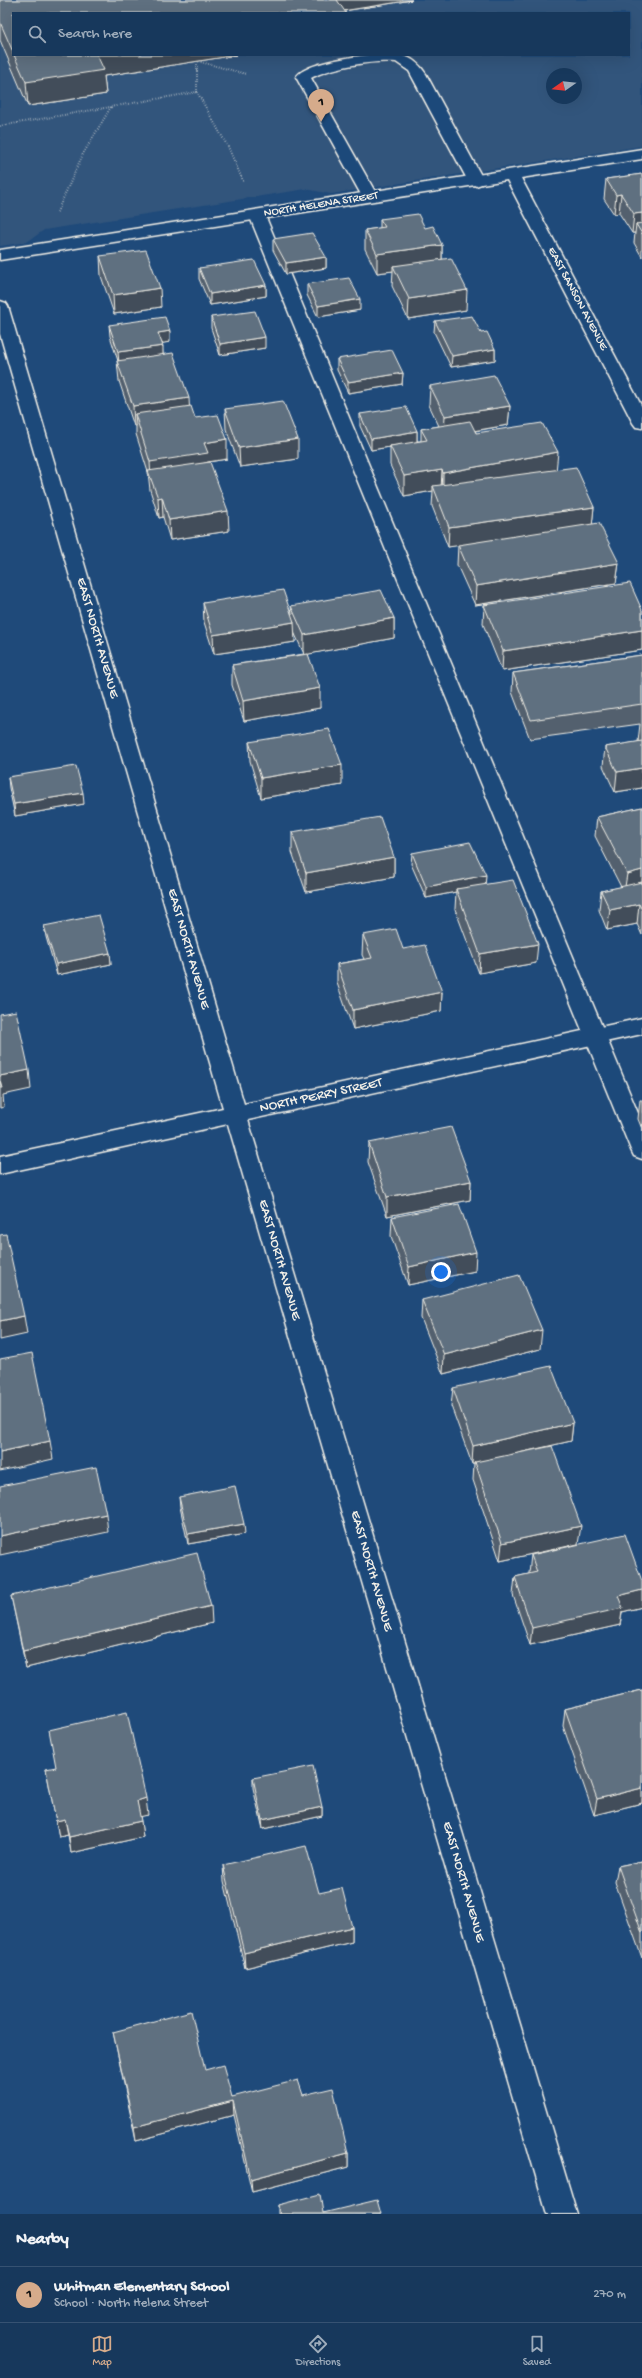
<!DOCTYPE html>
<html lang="en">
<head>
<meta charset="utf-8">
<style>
	body { margin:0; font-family:"Gochi Hand",sans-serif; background:#203f62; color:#f1f3f6 }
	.compass { position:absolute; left:546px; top:68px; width:36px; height:36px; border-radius:50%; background:#17385c; box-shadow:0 4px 16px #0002; rotate:256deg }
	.you { position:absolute; left:441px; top:1272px; width:14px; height:14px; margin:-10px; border:3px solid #fff; border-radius:50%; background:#1a73e8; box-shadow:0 0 0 6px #1a73e833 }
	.badge { display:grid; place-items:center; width:26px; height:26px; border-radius:50%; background:#d6ab8b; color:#111; font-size:13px; font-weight:700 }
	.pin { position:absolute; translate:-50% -33px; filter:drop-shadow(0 1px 2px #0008) }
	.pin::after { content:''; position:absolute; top:21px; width:14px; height:12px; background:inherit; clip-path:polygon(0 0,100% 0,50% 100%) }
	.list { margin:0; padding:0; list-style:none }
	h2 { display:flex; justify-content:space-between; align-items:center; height:52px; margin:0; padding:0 16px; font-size:17px }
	h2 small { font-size:13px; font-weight:400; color:#9eacbb }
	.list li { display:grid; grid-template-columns:26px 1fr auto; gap:12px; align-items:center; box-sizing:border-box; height:56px; padding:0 16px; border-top:1px solid #365272 }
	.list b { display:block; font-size:15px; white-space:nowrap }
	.list p { margin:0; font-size:13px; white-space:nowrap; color:#9eacbb }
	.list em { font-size:13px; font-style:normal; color:#9eacbb }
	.icon { flex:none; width:22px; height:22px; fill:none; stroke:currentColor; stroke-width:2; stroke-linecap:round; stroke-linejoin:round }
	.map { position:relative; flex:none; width:642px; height:2214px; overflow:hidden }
	.search { position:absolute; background:#17385c; box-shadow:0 4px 16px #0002; left:12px; right:12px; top:12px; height:44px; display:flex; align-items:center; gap:10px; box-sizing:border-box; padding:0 14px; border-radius:0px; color:#9eacbb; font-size:15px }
	.sheet { height:108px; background:#17385c }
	nav { display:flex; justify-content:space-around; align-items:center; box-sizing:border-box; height:56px; border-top:1px solid #365272; background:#17385c; font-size:11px; color:#9eacbb }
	nav a { display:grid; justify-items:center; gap:2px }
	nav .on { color:#d6ab8b }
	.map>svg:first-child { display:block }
</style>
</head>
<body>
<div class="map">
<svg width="642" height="2214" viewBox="0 0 642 2214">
	<rect width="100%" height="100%" fill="#1f4a7a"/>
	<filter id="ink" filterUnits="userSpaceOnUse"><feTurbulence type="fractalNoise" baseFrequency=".025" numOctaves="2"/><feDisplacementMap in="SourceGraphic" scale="8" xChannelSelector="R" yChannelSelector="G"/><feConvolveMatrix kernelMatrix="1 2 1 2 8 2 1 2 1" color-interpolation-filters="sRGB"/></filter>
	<g filter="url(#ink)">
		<!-- built -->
		<path fill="#32557c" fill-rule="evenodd" d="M0 0H642V146L331 194 306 189 44 230 27 242 0 246ZM13 13H629V55H13ZM552 74H576V98H552Z"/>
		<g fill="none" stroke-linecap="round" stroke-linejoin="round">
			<!-- service casing -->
			<g stroke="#f4f1e8" stroke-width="3">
				<g id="service">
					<path d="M368 55C394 55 410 50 426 74L484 181 481 184 476 186 468 181 409 71 396 62C373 60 331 67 311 78L378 197 376 200H364L296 77C305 63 351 57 368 55Z"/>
					<path d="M257 210 263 212 265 215 642 1123V1159L634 1156 631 1150 249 215 251 212Z"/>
				</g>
			</g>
			<!-- minor casing -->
			<g stroke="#f4f1e8" stroke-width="3">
				<g id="minor">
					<path d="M642 149V159L521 178 642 407V428L636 427 633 423 507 180 0 260V250Z"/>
					<path d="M0 301 6 303 8 306 244 1104 642 1018V1034L248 1120 577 2214H547L228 1124 0 1174V1156L223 1108 0 334Z"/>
				</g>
			</g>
			<!-- path -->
			<g stroke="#f4f1e8" stroke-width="2" stroke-dasharray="0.5 2" stroke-linecap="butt">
				<path d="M197 92 228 147 244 183"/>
				<path d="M0 126 197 92V61L246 74"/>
				<path d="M57 212 83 154 111 107"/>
			</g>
			<!-- service -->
			<use href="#service" fill="#1f4a7a" fill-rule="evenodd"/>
			<!-- minor -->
			<use href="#minor" fill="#1f4a7a" fill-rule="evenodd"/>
		</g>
		<!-- wall -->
		<g fill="#52606e" stroke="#f4f1e8">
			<path d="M0 0H412L344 11 13 13V55H237L104 76 106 94 28 106 0 40Z"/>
			<path d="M642 174V257L634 243 635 233H632L619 213 614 214 604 199 606 179Z"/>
			<path d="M380 219 425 228 442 245V259L466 310 408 319 392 286 393 271 377 273 365 249V230L380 228Z"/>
			<path d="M273 239 326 257V268L286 274 273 250Z"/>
			<path d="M100 256 161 307 114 314 101 276Z"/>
			<path d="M199 268 266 285V296L210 305 199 279Z"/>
			<path d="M307 284 360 310 318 317 307 295Z"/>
			<path d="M211 317 265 348 220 355 211 328Z"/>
			<path d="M435 321 481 333 495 349V360L451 367 434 332Z"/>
			<path d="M109 325 170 342 162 343 163 355 195 418 227 459 208 462 229 531 170 540 163 517 159 518 150 490 148 472 136 434V426H134L119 381 117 361H118L110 336Z"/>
			<path d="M337 359 403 373 402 384 348 393 337 370Z"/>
			<path d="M430 386 510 406 508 425 475 431 476 433 557 470 594 507 592 525 619 563 616 583 475 605 457 565 458 545 448 547 432 506 433 491 404 496 390 465V447L371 450 360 426V414L417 431V441H421V429L439 426 429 405Z"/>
			<path d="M225 409 298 459 240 467 226 429Z"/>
			<path d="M203 603 292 614 291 606 394 618V638L308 654 320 708 244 721 232 685V665L304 654 294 632 295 642 214 654 204 622Z"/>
			<path d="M484 605 642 610V650L502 671 483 624Z"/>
			<path d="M642 655V788L615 792 603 766 605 747 638 742 640 724 530 739 512 692 513 673Z"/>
			<path d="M249 742 342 785 261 798 250 761Z"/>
			<path d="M8 777 84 804 15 816 9 788Z"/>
			<path d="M642 807V935L637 924 607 930 599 910 601 891 621 887 595 836 597 817Z"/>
			<path d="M292 832 394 857V877L306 892 292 852Z"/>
			<path d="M412 853 485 885 536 963 479 973 455 909 456 892 426 898 411 864Z"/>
			<path d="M44 926 110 953 111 964 57 975 46 937Z"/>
			<path d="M363 935 403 949 442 992 441 1011 353 1029 337 983V964L364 959 362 955Z"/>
			<path d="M640 1100H642V1129L638 1119Z"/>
			<path d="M369 1143 471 1181 470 1200 387 1216 368 1162Z"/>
			<path d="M392 1217 475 1271 408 1285 391 1236Z"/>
			<path d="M422 1300 540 1349 443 1374 421 1318Z"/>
			<path d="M453 1388 573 1423 571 1441 549 1446 578 1544 500 1561 473 1480 474 1464H472L451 1406Z"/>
			<path d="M179 1497 245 1534 188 1544 180 1507Z"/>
			<path d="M531 1555 642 1607 622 1612 620 1625 530 1645 513 1595 515 1577 529 1574V1573Z"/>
			<path d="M11 1596 212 1623 26 1668Z"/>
			<path d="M642 1690V1803L594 1815 563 1726 565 1709Z"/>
			<path d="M46 1769 148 1815 140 1816 143 1837 71 1853 68 1835 59 1837Z"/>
			<path d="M253 1778 322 1807V1816L263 1829 253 1788Z"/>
			<path d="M642 1861V1958L615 1882 618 1866Z"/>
			<path d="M223 1865 319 1893 352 1927V1942L245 1968 224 1881Z"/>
			<path d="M113 2032 205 2070 232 2097 303 2095 348 2153V2167L252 2192 234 2115 136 2141 116 2046Z"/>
			<path d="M278 2205 323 2213 381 2214H278Z"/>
		</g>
		<!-- shaded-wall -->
		<g fill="#424e5a" stroke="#f4f1e8">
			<path d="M330 0H412L330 13Z"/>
			<path d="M96 55H237L104 76 106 94 28 106 26 82Z"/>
			<path d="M621 194 619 213 614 214 616 195Z"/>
			<path d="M642 213V232L636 224 635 233H632L634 214Z"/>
			<path d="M442 245V264L393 266V271L377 273V254Z"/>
			<path d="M326 257V268L286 274V263Z"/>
			<path d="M266 285V296L210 305V294Z"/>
			<path d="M160 288 161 307 114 314 113 295Z"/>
			<path d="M467 290 466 310 408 319 409 299Z"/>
			<path d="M360 299V310L318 317V306Z"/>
			<path d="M170 331V342L159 344 158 333Z"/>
			<path d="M265 337V348L220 355V344Z"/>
			<path d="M163 346V357L119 363 118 352Z"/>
			<path d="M495 349V360L451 367 452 356Z"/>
			<path d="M403 373 402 384 348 393V382Z"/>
			<path d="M189 398 190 418 135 414 136 426H134L133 406Z"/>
			<path d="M510 406 508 425 444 436 445 416Z"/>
			<path d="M417 431V443L390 446V447L371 450V439Z"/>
			<path d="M227 439V459L208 462 151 480 150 462 204 443Z"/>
			<path d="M298 439V459L240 467 239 448Z"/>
			<path d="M558 452 556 472 443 493V473Z"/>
			<path d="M442 470 441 490 433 486V491L404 496V476Z"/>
			<path d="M162 497 163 517 159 518 158 498Z"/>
			<path d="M594 507 592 527 448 547 449 527Z"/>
			<path d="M228 511 229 531 170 540 169 520Z"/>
			<path d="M619 563 616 583 475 605 476 586Z"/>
			<path d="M394 618V638L304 655V635Z"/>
			<path d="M294 622 295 642 214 654 213 635Z"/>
			<path d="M642 630V650L502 671 503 651Z"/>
			<path d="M320 688V708L244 721 243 701Z"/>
			<path d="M342 765V785L261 798V778Z"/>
			<path d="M642 768V788L615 792 617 772Z"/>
			<path d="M83 793 84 804 15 816 14 804Z"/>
			<path d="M394 857V877L306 892V873Z"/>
			<path d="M642 870V890L624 893 627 874Z"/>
			<path d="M486 875 485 887 456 889V892L426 898V887Z"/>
			<path d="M639 904 637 924 607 930 610 910Z"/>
			<path d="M538 944 536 963 479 973 480 954Z"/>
			<path d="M110 953 111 964 57 975 56 964Z"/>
			<path d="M442 992 441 1011 353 1029V1010Z"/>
			<path d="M29 1070 31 1089 3 1095 4 1107 0 1108V1076Z"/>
			<path d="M471 1181 470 1200 387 1216V1197Z"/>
			<path d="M476 1252 475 1271 408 1285 409 1267Z"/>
			<path d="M24 1316 27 1334 0 1340V1321Z"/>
			<path d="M542 1330 540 1349 443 1374 444 1355Z"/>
			<path d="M573 1423 571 1441 475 1463V1462L474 1464H472L473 1446Z"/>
			<path d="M50 1441 53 1459 0 1471V1452Z"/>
			<path d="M106 1514 108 1532 0 1555V1536Z"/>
			<path d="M244 1524 245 1534 188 1544V1534Z"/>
			<path d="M581 1526 578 1544 500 1561 502 1543Z"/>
			<path d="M642 1590V1607L622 1612 620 1625 530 1645 532 1628 618 1596Z"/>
			<path d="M211 1606 212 1623 26 1668 23 1651Z"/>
			<path d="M642 1788V1803L594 1815 597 1799Z"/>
			<path d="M146 1798 148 1815 139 1817 137 1801Z"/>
			<path d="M322 1807V1816L263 1829 262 1820Z"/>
			<path d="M65 1819 68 1835 59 1837 56 1821Z"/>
			<path d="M141 1821 143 1837 71 1853 69 1837Z"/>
			<path d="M352 1927V1942L245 1968 244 1953Z"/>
			<path d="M233 2101 234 2115 136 2141 134 2127Z"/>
			<path d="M348 2153V2167L252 2192 251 2179Z"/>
		</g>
		<!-- building -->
		<g fill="#5f7080" stroke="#f4f1e8">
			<path d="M0 0H337L346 13H13V52L0 22Z"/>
			<path d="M14 55H97L104 70 26 82Z"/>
			<path d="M642 174V213L634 214 621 194 616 195 606 179Z"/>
			<path d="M418 214 425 228 433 226 442 245 377 254 365 230 385 227 380 219Z"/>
			<path d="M642 223V234L636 224Z"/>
			<path d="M312 233 326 257 286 263 273 239Z"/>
			<path d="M146 250 160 288 113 295 100 256Z"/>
			<path d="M451 258 467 290 409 299 393 266Z"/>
			<path d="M254 260 266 285 210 294 199 268Z"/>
			<path d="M349 278 360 299 318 306 307 284Z"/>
			<path d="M255 311 265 337 220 344 211 317Z"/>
			<path d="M472 316 481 333 487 332 495 349 452 356 435 321Z"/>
			<path d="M165 317 170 331 158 333 163 346 118 352 109 325Z"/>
			<path d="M392 350 403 373 348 382 337 359Z"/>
			<path d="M173 353 189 398 133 406 117 361Z"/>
			<path d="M494 375 510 406 445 416 430 386Z"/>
			<path d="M283 401 298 439 239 448 225 409Z"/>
			<path d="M191 406 195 418 218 415 227 439 204 443 208 453 150 462 135 414Z"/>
			<path d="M406 407 417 431 371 439 360 414Z"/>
			<path d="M470 421 476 433 542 423 558 452 443 473 442 470 404 476 390 446 427 440 421 429Z"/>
			<path d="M210 462 228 511 169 520 162 497 158 498 148 471Z"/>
			<path d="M576 467 594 507 449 527 433 486Z"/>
			<path d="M599 523 619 563 476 586 458 545Z"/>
			<path d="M630 583 642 610V630L503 651 484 605Z"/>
			<path d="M283 590 294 622 213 635 203 603Z"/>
			<path d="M381 590 394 618 304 635 291 606Z"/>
			<path d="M308 654 320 688 243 701 232 665Z"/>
			<path d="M642 655V704L531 720 513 673Z"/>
			<path d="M329 729 342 765 261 778 249 742Z"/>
			<path d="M642 741V768L617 772 605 747Z"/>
			<path d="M76 766 83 793 14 804 8 777Z"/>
			<path d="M642 807V870L627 874 597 817Z"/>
			<path d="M380 817 394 857 306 873 292 832Z"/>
			<path d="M470 842 486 875 426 887 412 853Z"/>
			<path d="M513 880 538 944 480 954 456 889Z"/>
			<path d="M642 882V910L639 904 610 910 601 891Z"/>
			<path d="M99 915 110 953 56 964 44 926Z"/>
			<path d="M396 929 403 949 425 945 442 992 353 1010 337 964 372 958 363 935Z"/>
			<path d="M16 1011 29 1070 0 1076V1014Z"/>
			<path d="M0 1081 2 1088H0Z"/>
			<path d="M451 1127 471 1181 387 1197 369 1143Z"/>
			<path d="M459 1204 476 1252 409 1267 392 1217Z"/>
			<path d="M6 1234 24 1316 0 1321V1235Z"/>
			<path d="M519 1275 542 1330 444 1355 422 1300Z"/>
			<path d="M32 1353 50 1441 0 1452V1359Z"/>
			<path d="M551 1366 573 1423 473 1446 453 1388Z"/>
			<path d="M552 1446 581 1526 502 1543 475 1462Z"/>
			<path d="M96 1467 106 1514 0 1536V1486Z"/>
			<path d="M235 1486 244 1524 188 1534 179 1497Z"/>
			<path d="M625 1534 642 1581V1590L618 1596 623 1608 532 1628 515 1577 537 1572 531 1555Z"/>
			<path d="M197 1553 211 1606 23 1651 11 1596Z"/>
			<path d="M642 1690V1788L597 1799 565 1709Z"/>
			<path d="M127 1712 146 1798 137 1801 141 1821 69 1837 65 1819 56 1821 46 1769 56 1767 49 1730Z"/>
			<path d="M313 1766 322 1807 262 1820 253 1778Z"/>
			<path d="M306 1846 319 1893 342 1888 352 1927 244 1953 223 1865Z"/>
			<path d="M642 1861V1933L618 1866Z"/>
			<path d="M191 2011 205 2070 223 2065 232 2097 298 2080 303 2095 333 2088 348 2153 251 2179 233 2101 134 2127 113 2032Z"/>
			<path d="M320 2194 323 2213 377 2200 381 2214H280L278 2205Z"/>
		</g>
	</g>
	<g text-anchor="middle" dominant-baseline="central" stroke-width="4" stroke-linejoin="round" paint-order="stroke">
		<!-- far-street labels -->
		<g font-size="12" fill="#f4f1e8" stroke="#1f4a7a">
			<text transform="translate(321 205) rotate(-9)">NORTH HELENA STREET</text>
			<text transform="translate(577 299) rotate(62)">EAST SANSON AVENUE</text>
		</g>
		<!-- street labels -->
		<g font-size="14" fill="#f4f1e8" stroke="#1f4a7a">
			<text transform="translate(97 638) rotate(74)">EAST NORTH AVENUE</text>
			<text transform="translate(188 949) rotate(74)">EAST NORTH AVENUE</text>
			<text transform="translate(321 1096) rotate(-12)">NORTH PERRY STREET</text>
			<text transform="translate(279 1260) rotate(74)">EAST NORTH AVENUE</text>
			<text transform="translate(371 1571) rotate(74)">EAST NORTH AVENUE</text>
			<text transform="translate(463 1882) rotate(74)">EAST NORTH AVENUE</text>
		</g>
	</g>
</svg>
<svg class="compass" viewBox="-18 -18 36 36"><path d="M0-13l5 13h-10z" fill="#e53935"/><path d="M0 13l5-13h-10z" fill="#9eacbb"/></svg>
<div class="you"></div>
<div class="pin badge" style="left:321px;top:122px">1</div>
<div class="search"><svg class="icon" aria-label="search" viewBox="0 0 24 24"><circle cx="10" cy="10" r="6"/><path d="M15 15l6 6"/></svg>Search here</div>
</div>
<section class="sheet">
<h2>Nearby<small></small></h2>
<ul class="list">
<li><span class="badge">1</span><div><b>Whitman Elementary School</b><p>School · North Helena Street</p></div><em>270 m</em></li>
</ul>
</section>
<nav>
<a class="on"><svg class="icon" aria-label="map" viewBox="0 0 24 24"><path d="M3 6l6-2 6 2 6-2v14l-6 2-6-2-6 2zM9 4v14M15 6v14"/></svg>Map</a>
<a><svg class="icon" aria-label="directions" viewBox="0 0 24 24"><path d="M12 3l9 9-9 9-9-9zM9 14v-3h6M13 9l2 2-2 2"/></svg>Directions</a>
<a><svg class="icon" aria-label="saved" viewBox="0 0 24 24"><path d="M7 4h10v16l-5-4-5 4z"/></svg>Saved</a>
</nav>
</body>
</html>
